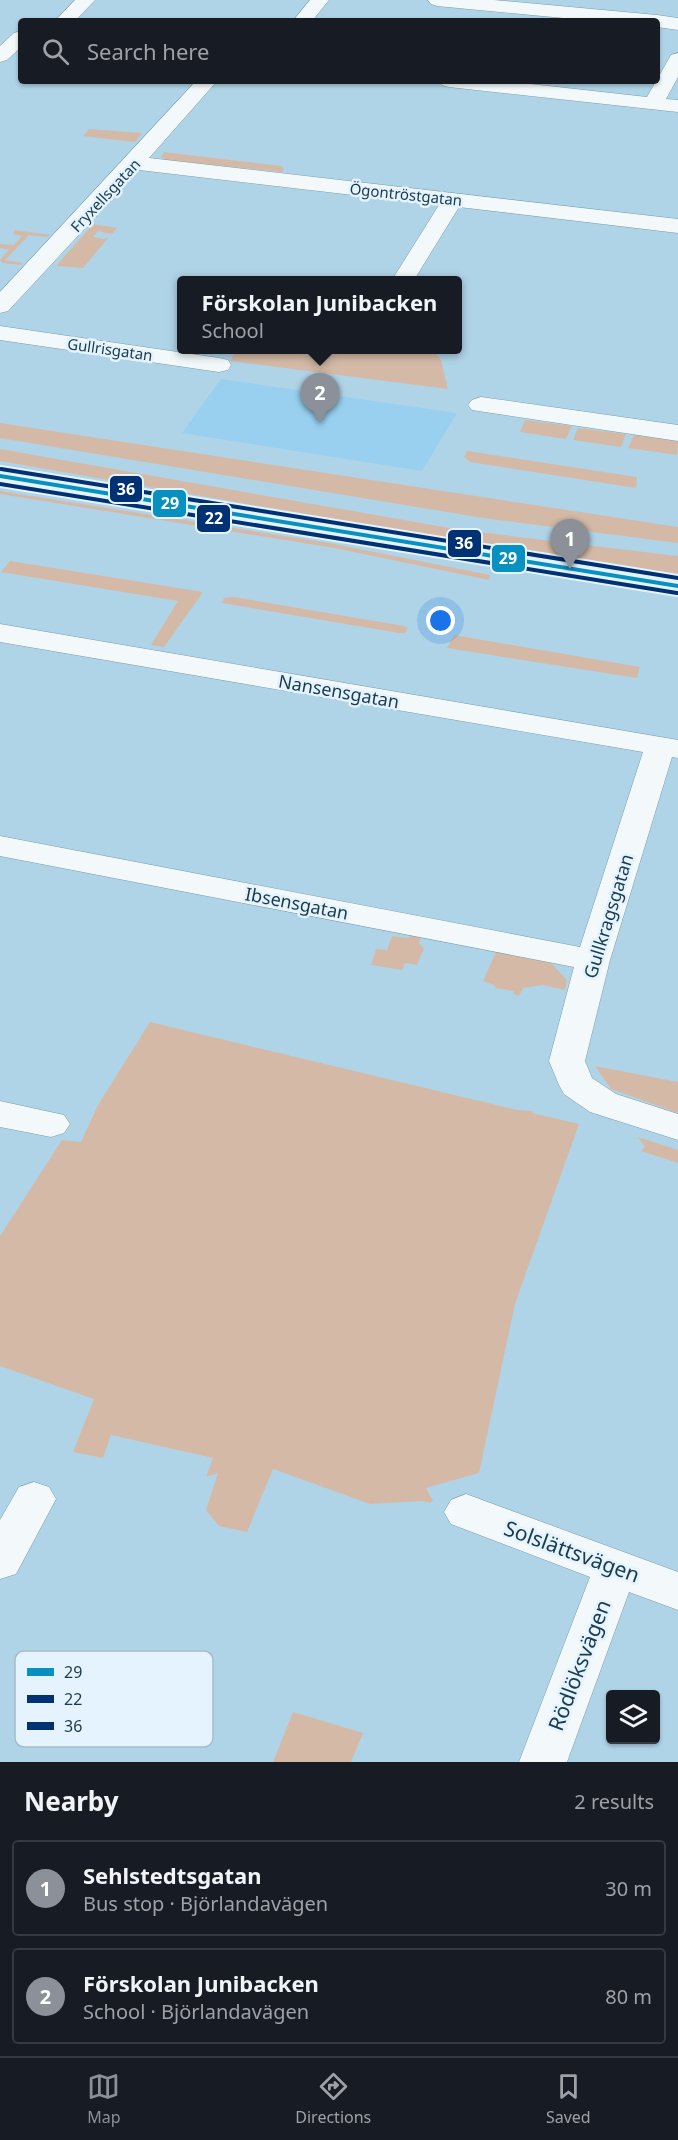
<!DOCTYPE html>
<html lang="en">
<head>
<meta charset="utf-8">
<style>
	body { margin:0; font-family:"Noto Sans",sans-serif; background:#242831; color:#f1f3f6 }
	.controls { position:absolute; right:18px; bottom:18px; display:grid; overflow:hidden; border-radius:6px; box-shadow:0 2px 4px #0004 }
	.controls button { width:54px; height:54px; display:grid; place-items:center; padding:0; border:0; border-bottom:2px solid #363941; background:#171b24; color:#f1f3f6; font:30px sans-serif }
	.you { position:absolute; left:441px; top:621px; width:21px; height:21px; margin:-15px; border:4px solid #fff; border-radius:50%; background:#1a73e8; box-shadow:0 0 0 9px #1a73e833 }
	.badge { display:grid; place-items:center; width:39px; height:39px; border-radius:50%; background:#8c9099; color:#fff; font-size:20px; font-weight:700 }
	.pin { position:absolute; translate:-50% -50px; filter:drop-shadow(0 2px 3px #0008) }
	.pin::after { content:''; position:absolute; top:32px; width:21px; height:18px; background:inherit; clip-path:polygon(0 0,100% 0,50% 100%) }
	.popup { position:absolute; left:177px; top:276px; width:285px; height:78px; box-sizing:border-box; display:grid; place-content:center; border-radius:6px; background:#171b24; filter:drop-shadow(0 2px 4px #0005); font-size:20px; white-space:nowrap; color:#9ea1a6 }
	.popup b { font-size:22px; color:#f1f3f6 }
	.popup::after { content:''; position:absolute; left:50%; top:100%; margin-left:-12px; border:12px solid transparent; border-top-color:#171b24 }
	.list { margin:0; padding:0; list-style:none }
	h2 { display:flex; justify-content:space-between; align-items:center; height:78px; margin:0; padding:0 24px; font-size:26px }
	h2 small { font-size:20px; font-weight:400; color:#9ea1a6 }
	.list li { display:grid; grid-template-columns:39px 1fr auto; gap:18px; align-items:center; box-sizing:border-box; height:96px; margin:0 12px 12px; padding:0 12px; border:2px solid #363941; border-radius:6px }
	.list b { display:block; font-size:22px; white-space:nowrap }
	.list p { margin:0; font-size:20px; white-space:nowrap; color:#9ea1a6 }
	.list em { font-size:20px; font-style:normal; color:#9ea1a6 }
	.icon { flex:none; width:33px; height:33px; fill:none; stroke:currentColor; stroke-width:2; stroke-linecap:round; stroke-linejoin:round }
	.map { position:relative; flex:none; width:678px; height:1762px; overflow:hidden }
	.search { position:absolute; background:#171b24; box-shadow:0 2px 4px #0004; left:18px; right:18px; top:18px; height:66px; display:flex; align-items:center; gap:15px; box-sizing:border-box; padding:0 21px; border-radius:6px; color:#9ea1a6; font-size:22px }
	.sheet { height:294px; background:#171b24 }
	nav { display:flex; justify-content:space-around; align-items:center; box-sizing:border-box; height:84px; border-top:2px solid #363941; background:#171b24; font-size:16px; color:#9ea1a6 }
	nav a { display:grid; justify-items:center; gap:3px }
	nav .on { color:#8c9099 }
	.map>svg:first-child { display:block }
</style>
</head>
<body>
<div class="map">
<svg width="678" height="1762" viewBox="0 0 678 1762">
	<rect width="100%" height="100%" fill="#b0d4e7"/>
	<!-- built -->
	<path fill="#99d0ef" d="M221 379 457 413 422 471 182 433Z"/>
	<!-- green -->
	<g fill="#d4baa6">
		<path d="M89 129 142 133 135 142 83 136Z"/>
		<path d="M164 152 282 166 284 170 282 172 167 160 161 157Z"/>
		<path d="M93 224 117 228 112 234 98 231 93 237 104 239 109 237 83 268 56 266Z"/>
		<path d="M15 230 50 235 47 237 29 235 5 260 23 263 21 265 3 263 0 260 9 250 0 248V244L14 245 22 236 13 234Z"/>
		<path d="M236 350H433L441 360 448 389 230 361Z"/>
		<path d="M525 420 572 426 566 439 520 432Z"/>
		<path d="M0 423 678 527V543L483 518 0 438Z"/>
		<path d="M578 428 626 434 621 447 573 440Z"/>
		<path d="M634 435 678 441 677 455 628 448Z"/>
		<path d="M0 449 461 530 678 556V574L444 538 0 461Z"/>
		<path d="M467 451 637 477 636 488 470 462 464 457Z"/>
		<path d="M0 491 329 543 490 575 489 580 334 548 0 494Z"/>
		<path d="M10 561 203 592 164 647 151 645 178 601 1 572Z"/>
		<path d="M234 597 404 626 408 628 405 633H399L222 603 224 598Z"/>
		<path d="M454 635 640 667 637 678 447 648Z"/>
		<path d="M411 934 421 937 419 943 424 948 417 965 405 963 402 970 371 965 376 949 387 950 392 936 409 938Z"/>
		<path d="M496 952 550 962 567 980 565 990 543 985 523 988 519 996 514 994 513 991 496 988 494 985 483 981Z"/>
		<path d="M150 1022 517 1110 532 1111V1113L579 1124 515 1304 479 1473 426 1488 433 1501 430 1503 423 1501 370 1504 273 1469 247 1532 219 1526 206 1510 218 1473 206 1477 213 1458 111 1435 103 1458 73 1452 94 1399 0 1366V1236L62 1140 81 1142 98 1105Z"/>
		<path d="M595 1066 678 1082V1113L611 1089Z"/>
		<path d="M638 1137 678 1150V1163L641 1151 645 1147Z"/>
		<path d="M293 1712 363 1733 351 1762H273Z"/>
	</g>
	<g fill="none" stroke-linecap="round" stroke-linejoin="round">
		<!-- minor casing -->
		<g stroke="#799bab" stroke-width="1">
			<g id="minor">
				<path d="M75 0H95L75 21H55Z"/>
				<path d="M310 0H329L312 21H293Z"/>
				<path d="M428 0H494L657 15 678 18V30L657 27V21H595L437 6 431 4Z"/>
				<path d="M21 31V47L7 60 0 62V46L14 33Z"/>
				<path d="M678 53V77L666 99 678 100V112L449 87 442 85 439 81H503L647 97 671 55Z"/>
				<path d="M196 81H217L149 158 678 219V233L459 207 414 280H392L439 205 139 170 8 311 0 313V292Z"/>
				<path d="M0 326 219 358 228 360 231 365 228 370 219 372 0 340Z"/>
				<path d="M481 397 678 425V441L472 410 468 405 472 400Z"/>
				<path d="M0 624 678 740V758L672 757 610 960 585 1061 592 1078 616 1094 678 1114V1140L590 1112 564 1094 559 1085 549 1061 574 967 0 856V836L580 947 643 752 0 642Z"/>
				<path d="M0 1101 64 1115 70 1124 64 1133 51 1137 0 1127Z"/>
				<path d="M34 1482 49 1487 56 1499 16 1574 0 1579V1520L19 1487Z"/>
				<path d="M466 1494 678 1572V1610L629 1592 567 1762H519L590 1577 451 1524 444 1512 451 1500Z"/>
			</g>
		</g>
		<!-- tertiary casing -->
		<g stroke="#799bab" stroke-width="1">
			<path id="tertiary" d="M0 468 678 578V594L0 484Z"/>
		</g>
		<!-- minor -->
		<use href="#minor" fill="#f3f9fb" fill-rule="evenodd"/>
		<!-- tertiary -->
		<use href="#tertiary" fill="#f3f9fb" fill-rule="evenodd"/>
		<!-- bus-1 casing -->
		<g stroke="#e4f3fd" stroke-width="8">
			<path id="bus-1" d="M0 476 678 586"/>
		</g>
		<!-- bus-2 casing -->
		<g stroke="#e4f3fd" stroke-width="8">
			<path id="bus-2" d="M0 484 677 593"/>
		</g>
		<!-- bus-3 casing -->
		<g stroke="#e4f3fd" stroke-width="8">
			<path id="bus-3" d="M1 469 678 578"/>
		</g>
		<!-- bus-1 -->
		<use href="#bus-1" stroke="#0791c0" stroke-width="4"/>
		<!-- bus-2 -->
		<use href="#bus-2" stroke="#003273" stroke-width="4"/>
		<!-- bus-3 -->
		<use href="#bus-3" stroke="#003273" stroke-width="4"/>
	</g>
	<g text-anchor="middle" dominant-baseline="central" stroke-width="5" stroke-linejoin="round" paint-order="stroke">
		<!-- far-street labels -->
		<g font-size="15" fill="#183b4d" stroke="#e4f3fd">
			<text transform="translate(406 194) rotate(6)">Ögontröstgatan</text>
			<text transform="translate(105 195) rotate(-47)">Fryxellsgatan</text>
			<text transform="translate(110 349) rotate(8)">Gullrisgatan</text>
		</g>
		<!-- street labels -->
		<g font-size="18" fill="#183b4d" stroke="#e4f3fd">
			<text transform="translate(339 691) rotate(10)">Nansensgatan</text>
			<text transform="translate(297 903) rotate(11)">Ibsensgatan</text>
			<text transform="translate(608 916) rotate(-73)">Gullkragsgatan</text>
		</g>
		<!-- near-street labels -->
		<g font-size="21" fill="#183b4d" stroke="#e4f3fd">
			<text transform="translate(572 1551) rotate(20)">Solslättsvägen</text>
			<text transform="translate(579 1665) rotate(-69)">Rödlöksvägen</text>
		</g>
	</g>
	<!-- legend -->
	<rect x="15" y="1651" width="198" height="96" rx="9" fill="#e4f3fd" stroke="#a7bcc8" stroke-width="1.5"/>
	<rect x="27" y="1668" width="27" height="8" fill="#0791c0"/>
	<rect x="27" y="1695" width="27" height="8" fill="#003273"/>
	<rect x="27" y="1722" width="27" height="8" fill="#003273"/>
	<g font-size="16" fill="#183b4d">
		<text x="64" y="1678">29</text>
		<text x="64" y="1705">22</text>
		<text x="64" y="1732">36</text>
	</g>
	<g stroke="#e4f3fd" stroke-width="2">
		<rect x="109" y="475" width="34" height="28" rx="6" fill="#003273"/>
		<rect x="152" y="489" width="35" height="29" rx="6" fill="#0791c0"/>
		<rect x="196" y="504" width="35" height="29" rx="6" fill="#003273"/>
		<rect x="447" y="529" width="35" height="29" rx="6" fill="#003273"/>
		<rect x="491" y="544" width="35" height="29" rx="6" fill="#0791c0"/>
	</g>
	<g font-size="16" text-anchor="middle" font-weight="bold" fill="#fff">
		<text x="126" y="495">36</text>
		<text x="170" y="509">29</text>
		<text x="214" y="524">22</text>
		<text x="464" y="549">36</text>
		<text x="508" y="564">29</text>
	</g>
</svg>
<div class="controls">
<button><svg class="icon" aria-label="layers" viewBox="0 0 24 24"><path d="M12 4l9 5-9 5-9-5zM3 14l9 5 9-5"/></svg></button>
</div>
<div class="you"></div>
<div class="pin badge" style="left:570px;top:569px">1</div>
<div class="pin badge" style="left:320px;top:423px">2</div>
<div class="popup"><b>Förskolan Junibacken</b>School</div>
<div class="search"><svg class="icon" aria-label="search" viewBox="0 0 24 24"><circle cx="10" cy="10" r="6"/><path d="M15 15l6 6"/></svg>Search here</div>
</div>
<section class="sheet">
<h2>Nearby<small>2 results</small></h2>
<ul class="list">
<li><span class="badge">1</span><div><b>Sehlstedtsgatan</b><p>Bus stop · Björlandavägen</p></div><em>30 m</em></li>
<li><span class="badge">2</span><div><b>Förskolan Junibacken</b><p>School · Björlandavägen</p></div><em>80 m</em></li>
</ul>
</section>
<nav>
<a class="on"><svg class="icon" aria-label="map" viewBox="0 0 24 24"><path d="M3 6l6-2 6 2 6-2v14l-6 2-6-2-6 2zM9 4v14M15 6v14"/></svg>Map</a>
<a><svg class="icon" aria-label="directions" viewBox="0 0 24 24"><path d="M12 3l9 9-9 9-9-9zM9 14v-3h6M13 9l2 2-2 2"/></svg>Directions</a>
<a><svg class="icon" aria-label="saved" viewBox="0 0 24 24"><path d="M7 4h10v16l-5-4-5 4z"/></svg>Saved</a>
</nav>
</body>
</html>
